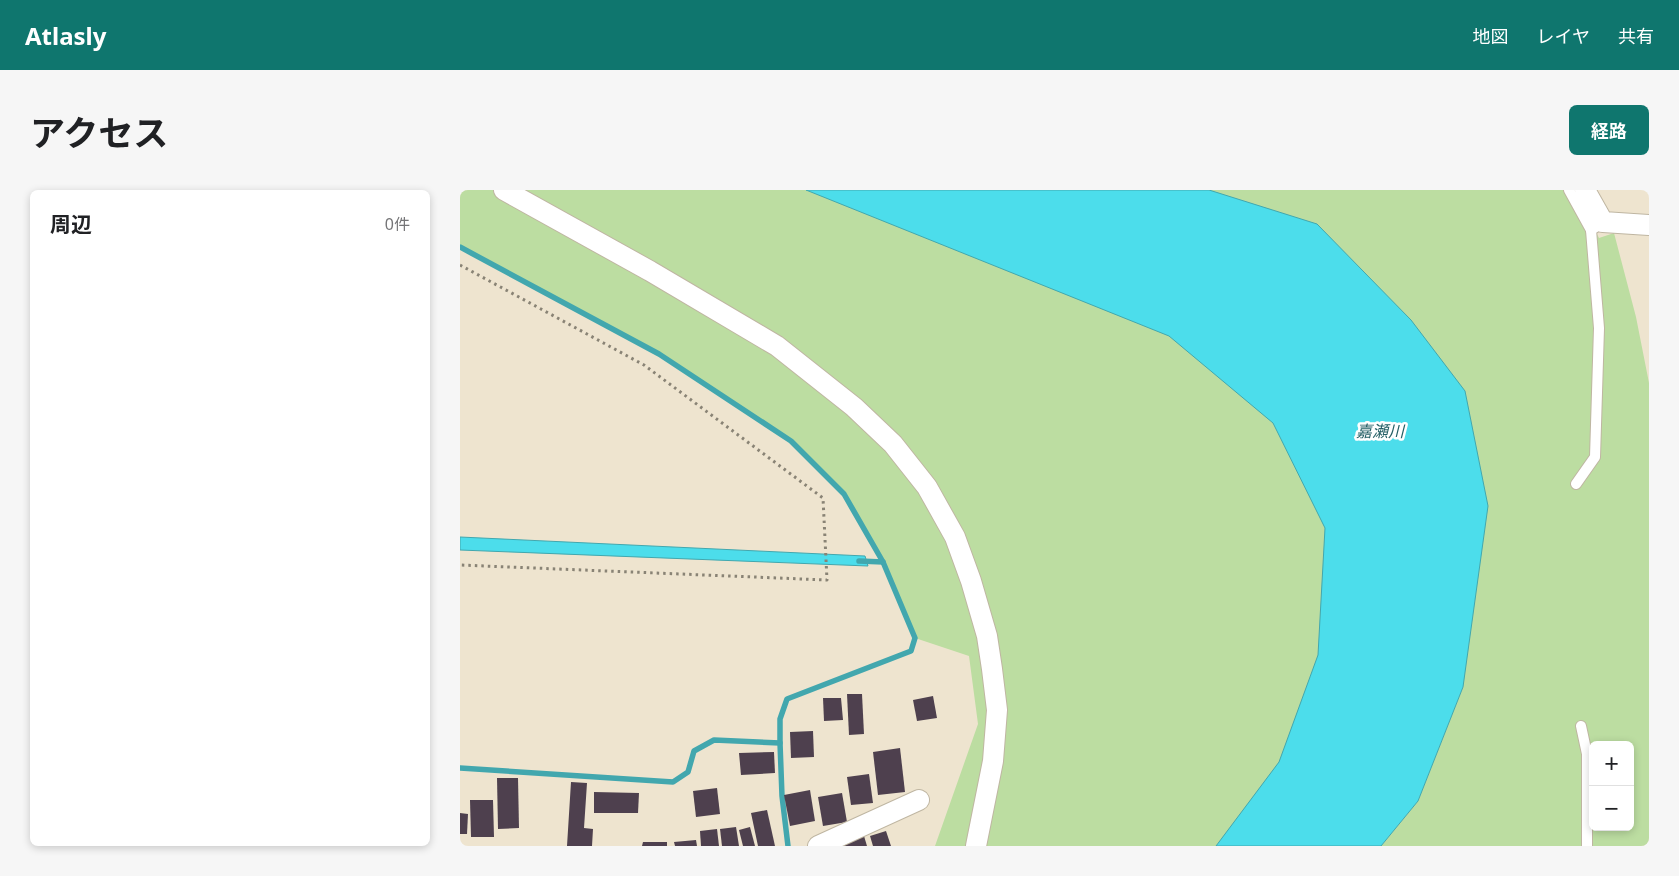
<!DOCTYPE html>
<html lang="ja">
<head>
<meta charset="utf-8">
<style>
	body { margin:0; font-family:"Noto Sans","Noto Sans JP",sans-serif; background:#f6f6f6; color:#202124 }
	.controls { position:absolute; right:15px; bottom:15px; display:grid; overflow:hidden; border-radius:8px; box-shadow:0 2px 8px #0003 }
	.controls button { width:45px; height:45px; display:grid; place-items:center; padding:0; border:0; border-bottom:1px solid #e0e0e0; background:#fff; color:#202124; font:25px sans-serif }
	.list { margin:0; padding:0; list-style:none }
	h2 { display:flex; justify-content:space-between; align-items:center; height:65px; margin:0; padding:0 20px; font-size:21px }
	h2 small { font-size:16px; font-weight:400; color:#757577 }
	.map { position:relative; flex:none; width:1189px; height:656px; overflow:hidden; border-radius:8px }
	header { display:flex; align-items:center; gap:30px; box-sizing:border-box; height:70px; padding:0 25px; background:#0f766e; color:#fff }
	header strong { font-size:24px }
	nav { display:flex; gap:28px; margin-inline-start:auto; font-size:18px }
	.intro { display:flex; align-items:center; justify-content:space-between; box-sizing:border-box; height:120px; padding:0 30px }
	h1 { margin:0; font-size:35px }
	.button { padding:12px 22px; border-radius:8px; background:#0f766e; color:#fff; font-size:18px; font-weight:700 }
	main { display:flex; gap:30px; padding:0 30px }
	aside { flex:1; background:#fff; border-radius:8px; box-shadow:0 2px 8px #0003 }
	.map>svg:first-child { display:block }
</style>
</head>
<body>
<header>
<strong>Atlasly</strong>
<nav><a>地図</a><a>レイヤ</a><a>共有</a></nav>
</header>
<div class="intro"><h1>アクセス</h1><a class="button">経路</a></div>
<main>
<aside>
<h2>周辺<small>0件</small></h2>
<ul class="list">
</ul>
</aside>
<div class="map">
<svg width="1189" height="656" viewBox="0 0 1189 656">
	<rect width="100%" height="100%" fill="#eee4cf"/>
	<!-- green -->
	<g fill="#bcdda1" fill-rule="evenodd">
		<path d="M0 0H363L506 41 868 220 904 417 800 656H475L518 534 509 466 455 448 423 372 384 304 331 251 199 164 0 57Z"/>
		<path d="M673 0H1115L1139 48 1154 43 1176 127 1189 193V656H921L958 611 1003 497ZM1133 555H1170V637H1133Z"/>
	</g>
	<!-- water -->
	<g fill="#4cddeb" stroke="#42a7ae">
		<path d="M346 0H749L857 34 951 130 1005 201 1028 316 1003 497 958 611 921 656H756L819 572 858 465 865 338 813 233 709 146Z"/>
		<path d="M0 347 405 366 408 376 0 360Z"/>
	</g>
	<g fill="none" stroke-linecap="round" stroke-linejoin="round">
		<!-- stream -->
		<g stroke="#42a7ae" stroke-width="5.5">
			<path d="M0 57 199 164 331 251 384 304 423 372 455 448 451 461 327 509 320 529V553L322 606 328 656"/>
			<path d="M399 371 423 372"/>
			<path d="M0 578 213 592 228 582 234 561 254 550 320 553"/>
		</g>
	</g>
	<!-- building -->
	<g fill="#4e404e">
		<path d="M387 504H402L404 544 389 545Z"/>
		<path d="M473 506 477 528 457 531 453 510Z"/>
		<path d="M363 508H381L383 530 364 531Z"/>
		<path d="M353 541 354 567 331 568 330 542Z"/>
		<path d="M440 558 445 602 418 605 413 562Z"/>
		<path d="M314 562 315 583 281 585 279 563Z"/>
		<path d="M409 584 413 613 391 615 387 587Z"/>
		<path d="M37 588H58L59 638 38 639Z"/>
		<path d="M111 592 127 593 124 638 133 639 132 656H107Z"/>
		<path d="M257 598 260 624 236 627 233 601Z"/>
		<path d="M350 600 355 631 330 636 324 605Z"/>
		<path d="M134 602 179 603 178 623H134Z"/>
		<path d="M382 603 387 632 363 636 358 607Z"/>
		<path d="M10 610H33L34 647H11Z"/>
		<path d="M307 620 315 656H298L291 623Z"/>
		<path d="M0 623 8 624 7 644H0Z"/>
		<path d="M276 637 279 656H262L260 639Z"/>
		<path d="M290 637 295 656H283L279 640Z"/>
		<path d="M257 639 259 656H241L240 641Z"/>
		<path d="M426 641 431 656H413L410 646Z"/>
		<path d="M404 646 407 656H383L382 653Z"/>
		<path d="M236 650 237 656H215L214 652Z"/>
		<path d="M183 652H207V656H182Z"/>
	</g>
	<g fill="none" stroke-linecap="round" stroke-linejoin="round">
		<!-- service casing -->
		<g stroke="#bfb6a2" stroke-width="12">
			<g id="service">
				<path d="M1109 0 1131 40 1136 37"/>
				<path d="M1116 294 1135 267 1139 138 1131 40"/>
				<path d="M1121 536 1127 564V656"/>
			</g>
		</g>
		<!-- minor casing -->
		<g stroke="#bfb6a2" stroke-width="22">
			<g id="minor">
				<path d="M44 0 190 81 317 156 394 217 433 254 467 297 495 347 511 391 527 446 532 479 537 520 533 571 516 656"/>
				<path d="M1125 0 1143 32 1189 35"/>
				<path d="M358 656 459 610"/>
			</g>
		</g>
		<!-- path -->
		<path stroke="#898375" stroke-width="3" stroke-dasharray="2.5 4" stroke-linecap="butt" d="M0 75 184 175 363 308 367 390 0 375"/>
		<!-- service -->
		<use href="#service" stroke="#fff" stroke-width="10"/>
		<!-- minor -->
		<use href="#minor" stroke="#fff" stroke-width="20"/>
	</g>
	<g text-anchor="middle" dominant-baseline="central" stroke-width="5" stroke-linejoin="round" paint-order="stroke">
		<!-- water labels -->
		<g font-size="16" font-style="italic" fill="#245f65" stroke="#fff">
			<text x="920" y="241">嘉瀬川</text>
		</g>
	</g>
</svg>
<div class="controls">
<button>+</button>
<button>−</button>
</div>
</div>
</main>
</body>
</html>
